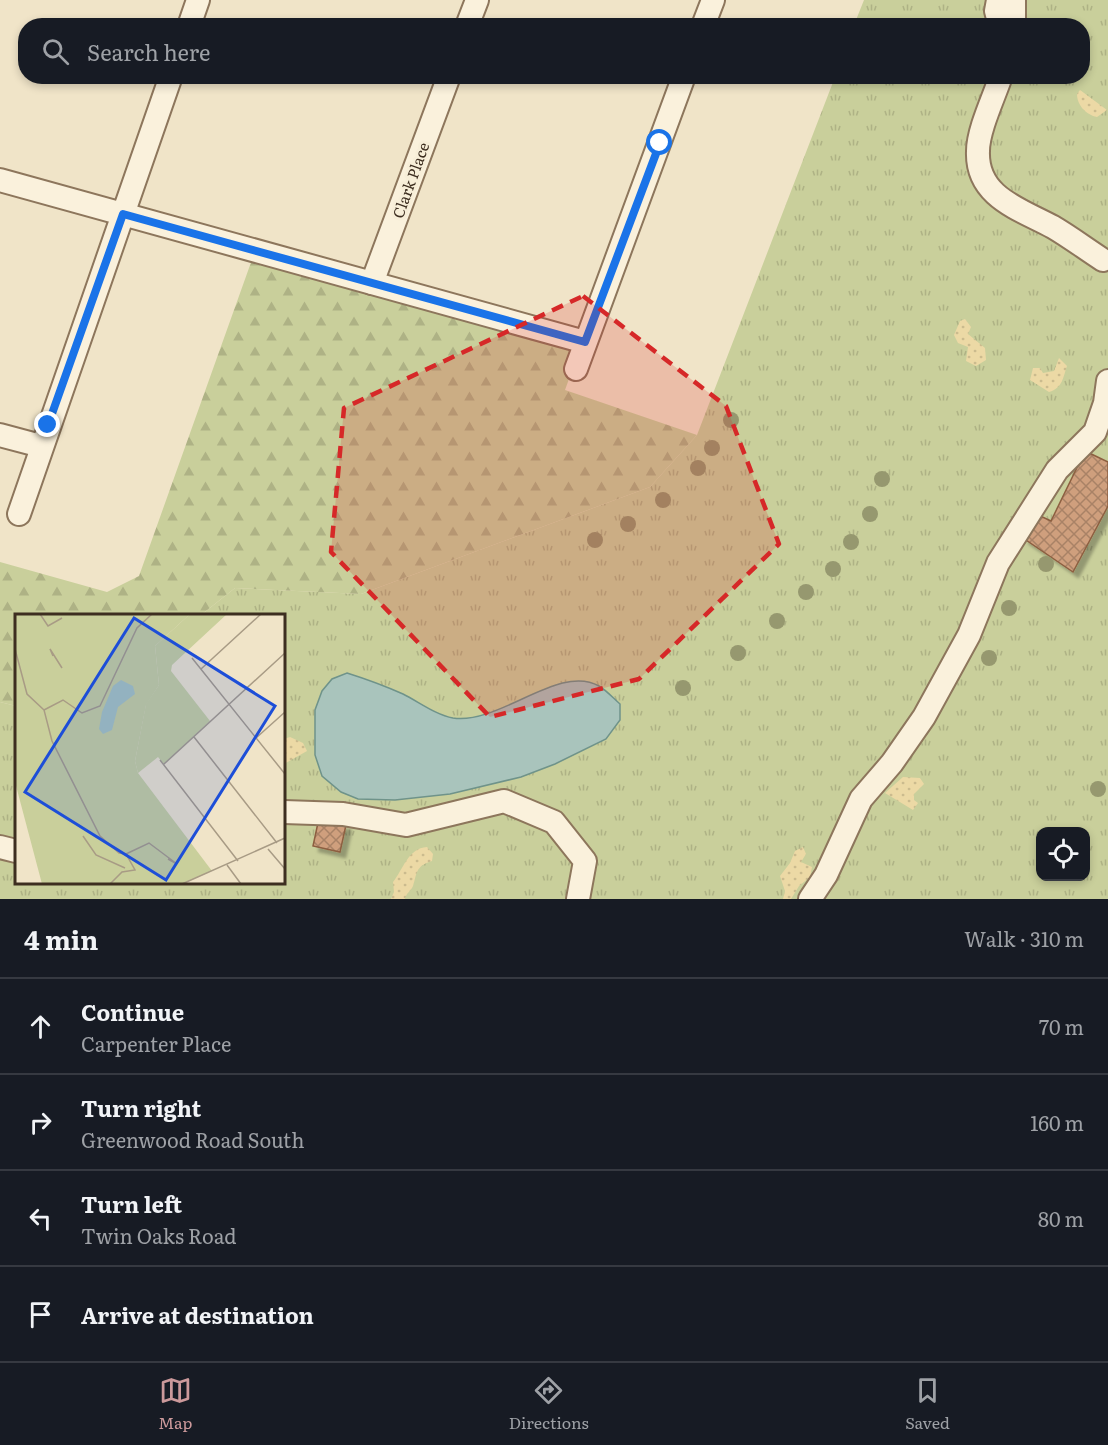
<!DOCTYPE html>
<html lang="en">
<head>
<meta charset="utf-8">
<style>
	body { margin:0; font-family:Literata,serif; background:#20242c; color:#f1f3f6 }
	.controls { position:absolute; right:18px; bottom:18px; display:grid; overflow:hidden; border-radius:12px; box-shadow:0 3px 9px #0003 }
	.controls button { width:54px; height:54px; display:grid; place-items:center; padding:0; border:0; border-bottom:2px solid #363941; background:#171b24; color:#f1f3f6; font:30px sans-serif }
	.stop { position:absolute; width:18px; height:18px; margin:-14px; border:4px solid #1a73e8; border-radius:50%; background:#fff }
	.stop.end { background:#1a73e8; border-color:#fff; box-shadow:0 2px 6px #0008 }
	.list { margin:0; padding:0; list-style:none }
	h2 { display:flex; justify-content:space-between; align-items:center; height:78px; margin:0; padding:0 24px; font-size:26px }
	h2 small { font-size:20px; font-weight:400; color:#9ea1a6 }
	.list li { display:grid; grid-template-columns:39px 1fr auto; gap:18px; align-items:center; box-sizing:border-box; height:96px; padding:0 24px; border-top:2px solid #363941 }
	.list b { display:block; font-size:22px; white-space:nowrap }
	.list p { margin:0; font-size:20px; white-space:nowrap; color:#9ea1a6 }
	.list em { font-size:20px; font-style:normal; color:#9ea1a6 }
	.icon { flex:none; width:33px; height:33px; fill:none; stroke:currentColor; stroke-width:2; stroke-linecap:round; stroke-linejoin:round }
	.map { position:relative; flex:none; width:1108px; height:899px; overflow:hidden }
	.search { position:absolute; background:#171b24; box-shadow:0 3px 9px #0003; left:18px; right:18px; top:18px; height:66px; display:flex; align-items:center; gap:15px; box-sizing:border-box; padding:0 21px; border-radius:24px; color:#9ea1a6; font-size:22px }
	.sheet { height:462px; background:#171b24 }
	nav { display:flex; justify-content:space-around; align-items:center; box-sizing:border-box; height:84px; border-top:2px solid #363941; background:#171b24; font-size:16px; color:#9ea1a6 }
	nav a { display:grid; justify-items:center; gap:3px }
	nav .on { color:#cc999b }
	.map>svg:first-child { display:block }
</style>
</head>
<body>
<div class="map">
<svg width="1108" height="899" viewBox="0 0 1108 899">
	<defs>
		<pattern id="grass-tufts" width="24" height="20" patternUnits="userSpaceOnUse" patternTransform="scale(1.5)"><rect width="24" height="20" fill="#c9cf9b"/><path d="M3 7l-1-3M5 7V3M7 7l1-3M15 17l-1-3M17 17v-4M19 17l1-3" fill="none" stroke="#aeb285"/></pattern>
		<pattern id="forest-firs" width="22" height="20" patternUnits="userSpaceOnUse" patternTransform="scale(1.5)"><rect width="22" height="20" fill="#c9cf9b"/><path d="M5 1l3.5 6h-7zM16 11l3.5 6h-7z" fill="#aeb285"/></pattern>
		<pattern id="sand-dots" width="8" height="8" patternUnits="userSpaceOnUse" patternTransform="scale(1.5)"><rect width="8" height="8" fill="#ecd9a5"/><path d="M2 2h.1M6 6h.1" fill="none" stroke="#cbbb8e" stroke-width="1.8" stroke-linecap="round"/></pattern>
		<pattern id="building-cross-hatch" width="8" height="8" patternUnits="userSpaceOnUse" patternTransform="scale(1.5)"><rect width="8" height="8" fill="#cf9f7d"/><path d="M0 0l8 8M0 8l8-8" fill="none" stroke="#a98266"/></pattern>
		<filter id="shadow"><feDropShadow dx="5.5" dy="5.5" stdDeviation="1.5" flood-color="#0004"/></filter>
	</defs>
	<rect width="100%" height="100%" fill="#f0e4c8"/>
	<!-- grass -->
	<path fill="url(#grass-tufts)" fill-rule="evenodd" d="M864 0H1108V899H0V702L16 706V882H284V616L201 615 235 588 361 594 650 487 697 435 835 77 1082 76V26L854 25ZM1040 832H1086V876H1040Z"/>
	<!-- forest -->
	<path fill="url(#forest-firs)" d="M254 254 582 343 565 390 697 435 650 487 361 594 235 588 201 615 16 616V706L0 702V562L107 592 139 576Z"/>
	<!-- sand -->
	<g fill="url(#sand-dots)">
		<path d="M1080 90 1107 110 1097 117C1086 115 1077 105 1077 94Z"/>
		<path d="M965 319 971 327 968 334 985 348 986 360 976 366 966 361 968 347 958 343 954 335 960 321Z"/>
		<path d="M1059 358 1067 366C1063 377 1063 388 1049 392L1030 380 1033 368H1040L1043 373 1054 371Z"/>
		<path d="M290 737 303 743 307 751 284 764V739Z"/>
		<path d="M903 777 920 778 924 784 914 794V800L918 803 913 810 885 793Z"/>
		<path d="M427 847 433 854 432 861C415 866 417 874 413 886 411 891 406 893 405 899H391L394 892 393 882C403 870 408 848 427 847Z"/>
		<path d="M803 847 806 854 801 862 812 867 810 877 799 886 791 899H783L785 891 780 876 790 863 795 851Z"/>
	</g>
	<!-- water -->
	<path fill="#a9c4bc" stroke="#6f938a" stroke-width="1.5" d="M347 673C366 679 385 686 403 694 419 702 436 715 453 718 500 725 559 663 599 686 606 690 613 698 620 704V720L606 739 555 764 521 777 450 794 395 800 358 799 341 792 322 776 315 755V710L322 691 332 679Z"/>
	<!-- building -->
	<g fill="url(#building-cross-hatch)" stroke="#8d5f41" stroke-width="1.5" filter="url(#shadow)">
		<path d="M1085 451 1108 462V506L1073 572 1023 538 1036 514 1051 521Z"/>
		<path d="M319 818 346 825 340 852 313 846Z"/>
	</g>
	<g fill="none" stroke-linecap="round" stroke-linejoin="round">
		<!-- minor casing -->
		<g stroke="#8d765c" stroke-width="26">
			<g id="minor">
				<path d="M998 0 996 11 1000 26"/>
				<path d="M1014 0V26"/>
				<path d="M189 26 198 0"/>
				<path d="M467 26 477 0"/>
				<path d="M703 26 713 0"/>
				<path d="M1001 76C994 97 978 130 978 151 976 197 1020 209 1053 227 1070 237 1086 249 1103 260"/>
				<path d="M0 180 585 342"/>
				<path d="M372 283 449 76"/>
				<path d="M576 369 684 76"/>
				<path d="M0 435 41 446"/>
				<path d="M19 514 171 76"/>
				<path d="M284 812 343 814 406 825 504 801 554 822 585 861 578 899"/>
				<path d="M0 847 16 851"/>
				<path d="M810 899 826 875 861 799 892 763 924 717 969 635 998 563 1057 470 1095 432 1105 403 1108 381"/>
			</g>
		</g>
		<!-- minor -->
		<use href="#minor" stroke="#faf1dc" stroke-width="22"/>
	</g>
	<!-- trees -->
	<g fill="#96986f">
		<circle cx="731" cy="420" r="8"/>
		<circle cx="712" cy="448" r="8"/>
		<circle cx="698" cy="468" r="8"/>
		<circle cx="882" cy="479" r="8"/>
		<circle cx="663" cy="500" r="8"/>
		<circle cx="870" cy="514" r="8"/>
		<circle cx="628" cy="524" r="8"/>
		<circle cx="595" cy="540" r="8"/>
		<circle cx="851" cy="542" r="8"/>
		<circle cx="1046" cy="564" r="8"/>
		<circle cx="833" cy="569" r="8"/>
		<circle cx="806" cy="592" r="8"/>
		<circle cx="1009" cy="608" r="8"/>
		<circle cx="777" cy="621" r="8"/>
		<circle cx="738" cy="653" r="8"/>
		<circle cx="989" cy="658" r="8"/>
		<circle cx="683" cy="688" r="8"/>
		<circle cx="1098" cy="789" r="8"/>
	</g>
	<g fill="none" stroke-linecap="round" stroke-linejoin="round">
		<!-- route -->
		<path stroke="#1a73e8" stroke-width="8" d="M48 425 123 214 585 342 660 143"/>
	</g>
	<!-- marked area -->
	<path fill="#d62828" fill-opacity="0.2" stroke="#d62828" stroke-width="4.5" stroke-dasharray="12 8" stroke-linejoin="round" d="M583 296 726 406 779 544 639 679 490 717 331 552 344 408Z"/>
	<g text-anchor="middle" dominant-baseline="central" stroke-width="6" stroke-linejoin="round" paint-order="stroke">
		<!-- street labels -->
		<g font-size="15" fill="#3d2e20" stroke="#f7eed8">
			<text transform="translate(410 180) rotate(-70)">Clark Place</text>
		</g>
	</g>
	<!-- overview -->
	<g transform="translate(15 614)">
		<rect width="270" height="270" fill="#f0e4c8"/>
		<path d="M0 0H175L140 32 144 71 131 91 120 147 123 159 197 257 167 270H27L0 168Z" fill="#c9cf9b"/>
		<path d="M175 0H212L157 51 156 57 195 107 149 150 143 143 123 159 120 147 131 90 144 71 140 32Z" fill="#c9cf9b"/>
		<path d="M106 66 118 72 120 80 103 93 97 116 88 120 84 115 87 98 98 72Z" fill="#a9c4bc"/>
		<path fill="none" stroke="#a89b85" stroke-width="1.5" d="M25 0 33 12 47 4M0 35 12 80 29 96M38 42 35 35 47 54M177 44 270 160M186 55 246 0M179 123 262 229M241 124 270 98M145 146 223 247M149 150 270 39M68 222 81 241 110 254M253 235 270 255M111 240 134 229 162 250 153 245M212 251 226 270M95 270 107 258 120 256 111 240 104 239 85 222 37 127 29 96 48 86 67 99 85 92 122 14 137 0M167 270 270 224"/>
		<path fill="#1d4ed8" fill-opacity="0.15" stroke="#1d4ed8" stroke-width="3" d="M119 4 260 92 151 266 10 178Z"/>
		<rect width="270" height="270" fill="none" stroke="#3d2e20" stroke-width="3"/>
	</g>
</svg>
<div class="controls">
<button><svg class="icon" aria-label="locate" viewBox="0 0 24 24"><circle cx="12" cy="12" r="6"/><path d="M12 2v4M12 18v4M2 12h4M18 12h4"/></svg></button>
</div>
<div class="stop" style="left:660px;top:143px"></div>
<div class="stop end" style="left:48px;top:425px"></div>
<div class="search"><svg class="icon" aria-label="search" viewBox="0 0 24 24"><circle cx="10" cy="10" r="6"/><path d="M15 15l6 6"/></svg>Search here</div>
</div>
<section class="sheet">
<h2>4 min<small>Walk · 310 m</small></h2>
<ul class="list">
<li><svg class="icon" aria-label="ahead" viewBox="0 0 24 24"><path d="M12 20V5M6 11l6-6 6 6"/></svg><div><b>Continue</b><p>Carpenter Place</p></div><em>70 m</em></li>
<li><svg class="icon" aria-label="right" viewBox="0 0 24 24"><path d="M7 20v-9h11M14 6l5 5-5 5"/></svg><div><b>Turn right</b><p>Greenwood Road South</p></div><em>160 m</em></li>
<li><svg class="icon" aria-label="left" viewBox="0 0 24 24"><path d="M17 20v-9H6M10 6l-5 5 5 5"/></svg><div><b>Turn left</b><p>Twin Oaks Road</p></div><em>80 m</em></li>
<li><svg class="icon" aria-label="arrive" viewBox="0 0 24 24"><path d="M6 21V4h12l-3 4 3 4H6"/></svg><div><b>Arrive at destination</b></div></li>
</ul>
</section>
<nav>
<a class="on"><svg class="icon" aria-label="map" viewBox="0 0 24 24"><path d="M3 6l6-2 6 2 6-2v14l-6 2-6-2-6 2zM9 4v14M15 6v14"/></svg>Map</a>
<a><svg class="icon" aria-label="directions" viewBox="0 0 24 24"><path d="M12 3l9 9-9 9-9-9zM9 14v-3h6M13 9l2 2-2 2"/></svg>Directions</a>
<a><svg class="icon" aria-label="saved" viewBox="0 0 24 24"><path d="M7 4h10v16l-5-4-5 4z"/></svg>Saved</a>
</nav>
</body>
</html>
